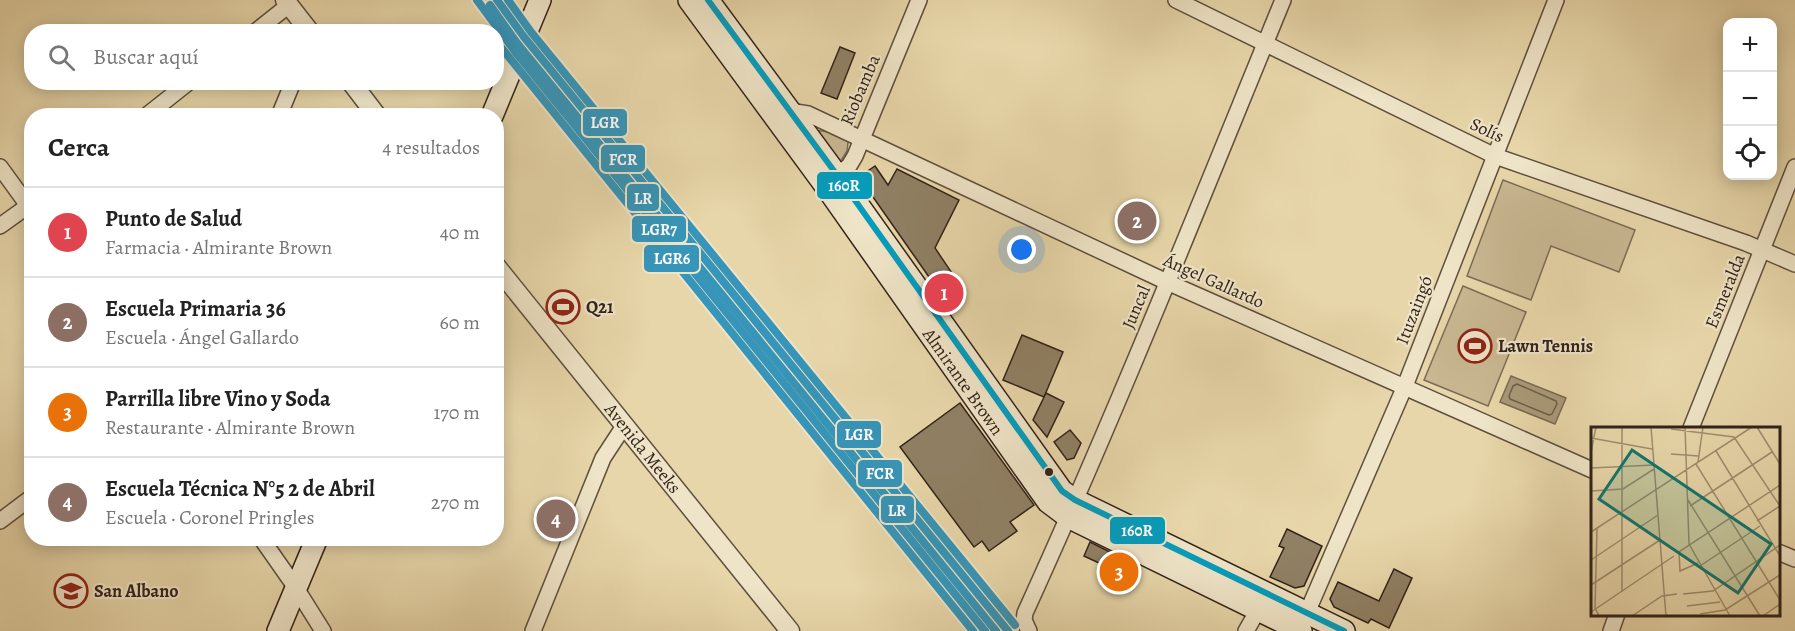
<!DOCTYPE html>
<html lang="es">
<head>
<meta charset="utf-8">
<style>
	body { margin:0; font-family:Alegreya,serif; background:#f6f6f6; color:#222 }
	.controls { position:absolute; right:18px; top:18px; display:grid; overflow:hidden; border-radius:12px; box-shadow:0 3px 15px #0003 }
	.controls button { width:54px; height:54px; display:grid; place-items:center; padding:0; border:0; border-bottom:2px solid #e0e0e0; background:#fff; color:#222; font:30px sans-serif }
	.you { position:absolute; left:1022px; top:250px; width:21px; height:21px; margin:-15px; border:4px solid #fff; border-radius:50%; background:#1a73e8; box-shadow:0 0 0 9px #1a73e833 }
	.badge { display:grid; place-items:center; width:39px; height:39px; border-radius:50%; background:#ea580c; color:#fff; font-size:20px; font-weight:700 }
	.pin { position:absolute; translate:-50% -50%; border:3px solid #fff; box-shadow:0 2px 6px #0006 }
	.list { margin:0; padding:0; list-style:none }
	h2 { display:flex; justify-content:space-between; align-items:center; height:78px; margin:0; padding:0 24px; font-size:26px }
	h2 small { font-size:20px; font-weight:400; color:#767676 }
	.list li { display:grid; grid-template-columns:39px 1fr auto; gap:18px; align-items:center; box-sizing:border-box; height:90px; padding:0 24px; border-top:2px solid #e0e0e0 }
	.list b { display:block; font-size:22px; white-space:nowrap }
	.list p { margin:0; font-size:20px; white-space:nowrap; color:#767676 }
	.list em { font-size:20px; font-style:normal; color:#767676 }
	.icon { flex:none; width:33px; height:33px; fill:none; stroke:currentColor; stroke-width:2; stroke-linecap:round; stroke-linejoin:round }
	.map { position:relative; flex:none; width:1795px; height:631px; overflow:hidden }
	.search { position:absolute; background:#fff; box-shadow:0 3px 15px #0003; left:24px; top:24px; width:480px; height:66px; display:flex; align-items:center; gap:15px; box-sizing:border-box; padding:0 21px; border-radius:24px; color:#767676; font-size:22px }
	.panel { position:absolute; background:#fff; box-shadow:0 3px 15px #0003; left:24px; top:108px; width:480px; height:438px; border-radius:24px }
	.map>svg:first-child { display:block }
</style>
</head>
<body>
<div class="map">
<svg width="1795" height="631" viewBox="0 0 1795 631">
	<rect width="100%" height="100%" fill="#e7d6a9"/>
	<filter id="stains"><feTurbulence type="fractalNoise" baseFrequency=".00333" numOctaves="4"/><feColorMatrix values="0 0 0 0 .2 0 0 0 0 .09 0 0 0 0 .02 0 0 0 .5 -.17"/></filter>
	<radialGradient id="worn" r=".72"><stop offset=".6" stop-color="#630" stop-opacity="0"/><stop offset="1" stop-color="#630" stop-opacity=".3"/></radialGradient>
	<!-- green -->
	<g fill="#c8b791" stroke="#7c6c56" stroke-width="1.5">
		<path d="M817 131C826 130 842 135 848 142L847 151 840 162Z"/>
		<path d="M1503 180 1635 230 1619 272 1551 246 1531 300 1467 276Z"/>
		<path d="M1463 286 1526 312 1488 406 1424 380Z"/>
	</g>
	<!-- water -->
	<path fill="#a99978" stroke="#796952" stroke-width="1.5" d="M1511 376 1566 398 1555 424 1500 402Z"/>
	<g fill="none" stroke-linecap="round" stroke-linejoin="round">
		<!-- shore -->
		<path stroke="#6d5e49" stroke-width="1.5" d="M1517 384 1556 401 1557 404 1552 414 1549 415 1510 399 1509 396 1513 386Z"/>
	</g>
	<!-- building -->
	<g fill="#908064" stroke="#31221a" stroke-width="1.5">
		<path d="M840 47 855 53 837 99 821 93Z"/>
		<path d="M875 166 888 185 897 169 959 200 935 248 958 282 950 307 859 177Z"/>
		<path d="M1022 335 1063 352 1044 397 1003 380Z"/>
		<path d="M1046 393 1064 402 1047 437 1033 420Z"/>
		<path d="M960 403 1034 505 1010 522 1017 531 989 551 982 541 974 547 900 447Z"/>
		<path d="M1070 430 1081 443 1074 458 1067 460 1054 442Z"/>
		<path d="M1287 529 1322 546 1304 586 1295 588 1270 577 1284 548 1279 546Z"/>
		<path d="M1090 542 1134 564 1122 590 1103 581 1110 568 1084 556Z"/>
		<path d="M1394 569 1412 578 1389 628 1371 619 1368 623 1334 607 1330 599 1338 582 1379 601Z"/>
	</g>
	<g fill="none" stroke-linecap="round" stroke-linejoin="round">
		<!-- minor casing -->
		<g stroke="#5e4f3e" stroke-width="18">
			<g id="minor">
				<path d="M1176 0 1495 156 1746 243 1795 264"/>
				<path d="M255 32 289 5"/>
				<path d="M789 111 808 114 1167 282 1592 470"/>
				<path d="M146 116 189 82"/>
				<path d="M279 116 293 82"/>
				<path d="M0 167 32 211"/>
				<path d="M830 180 849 166 855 156 919 0"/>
				<path d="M0 226 32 203"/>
				<path d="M1691 428 1795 167"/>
				<path d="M0 521 32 497"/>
				<path d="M261 538 296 588 323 631"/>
				<path d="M1778 552 1795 559"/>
				<path d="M1303 622 1405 386 1556 0"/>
				<path d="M533 631 603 458 624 426"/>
				<path d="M1029 631 1024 620 1025 613C1117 411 1199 205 1283 0"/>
				<path d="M1246 631 1258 610"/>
				<path d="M1611 631 1617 614"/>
			</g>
		</g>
		<!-- tertiary casing -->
		<g stroke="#5e4f3e" stroke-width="21">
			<g id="tertiary">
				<path d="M285 0 310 32"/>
				<path d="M351 82 377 116"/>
				<path id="s1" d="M496 266 790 631"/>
			</g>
		</g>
		<!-- secondary casing -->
		<g stroke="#31221a" stroke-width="24">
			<g id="secondary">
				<path id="s2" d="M689 0 824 184 1048 502 1068 517 1301 631"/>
				<path d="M708 0 837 175 1062 491 1075 500 1344 631"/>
				<path d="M492 116 540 0"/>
				<path d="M278 631 317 538"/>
			</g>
		</g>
		<!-- minor -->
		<use href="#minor" stroke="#efe4c7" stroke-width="15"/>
		<!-- tertiary -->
		<use href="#tertiary" stroke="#efe4c7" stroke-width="18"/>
		<!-- secondary -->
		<use href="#secondary" stroke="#efe4c7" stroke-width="21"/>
		<!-- bus-1 casing -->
		<g stroke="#efe4c7" stroke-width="10">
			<path id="bus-1" d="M708 0 837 175 1062 491 1075 500 1344 631"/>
		</g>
		<!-- bus-1 -->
		<use href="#bus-1" stroke="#059cbc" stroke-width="6"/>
		<!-- rail-1 casing -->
		<g stroke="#efe4c7" stroke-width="12">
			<path id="rail-1" d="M497 0 524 37 1008 631"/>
		</g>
		<!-- rail-2 casing -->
		<g stroke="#efe4c7" stroke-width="12">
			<path id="rail-2" d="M490 5 517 43 996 631"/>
		</g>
		<!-- rail-3 casing -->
		<g stroke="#efe4c7" stroke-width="12">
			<path id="rail-3" d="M508 0 531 32 1015 625"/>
		</g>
		<!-- rail-4 casing -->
		<g stroke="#efe4c7" stroke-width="12">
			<path id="rail-4" d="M477 0 517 54 985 631"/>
		</g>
		<!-- rail-5 casing -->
		<g stroke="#efe4c7" stroke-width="12">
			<path id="rail-5" d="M496 41 973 631"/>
		</g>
		<!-- rail-1 -->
		<use href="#rail-1" stroke="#3695b8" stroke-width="8"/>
		<!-- rail-2 -->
		<use href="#rail-2" stroke="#3695b8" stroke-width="8"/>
		<!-- rail-3 -->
		<use href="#rail-3" stroke="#3695b8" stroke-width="8"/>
		<!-- rail-4 -->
		<use href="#rail-4" stroke="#3695b8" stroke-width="8"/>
		<!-- rail-5 -->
		<use href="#rail-5" stroke="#3695b8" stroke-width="8"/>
	</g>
	<!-- icons -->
	<defs>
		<g id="stadium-ring" transform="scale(1.725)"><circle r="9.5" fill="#efe4c7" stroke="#8f2418" stroke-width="1.5"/><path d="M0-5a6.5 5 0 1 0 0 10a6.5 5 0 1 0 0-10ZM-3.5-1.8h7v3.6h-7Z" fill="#8f2418"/></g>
		<g id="school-ring" transform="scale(1.725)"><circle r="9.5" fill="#efe4c7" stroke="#8f2418" stroke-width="1.5"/><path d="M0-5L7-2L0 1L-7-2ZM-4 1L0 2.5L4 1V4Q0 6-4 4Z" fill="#8f2418"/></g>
	</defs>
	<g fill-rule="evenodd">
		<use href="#stadium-ring" x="563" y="307"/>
		<use href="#stadium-ring" x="1475" y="346"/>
		<use href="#school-ring" x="71" y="591"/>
	</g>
	<!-- markers -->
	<circle fill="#31221a" stroke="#efe4c7" stroke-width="2" cx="1049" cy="472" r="5"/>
	<g text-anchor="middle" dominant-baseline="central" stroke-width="4.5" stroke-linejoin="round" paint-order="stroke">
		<!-- street labels -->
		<g font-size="18" fill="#31221a" stroke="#efe4c7">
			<text transform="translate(860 90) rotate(-67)">Riobamba</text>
			<text transform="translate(1487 130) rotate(25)">Solís</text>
			<text transform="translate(1214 281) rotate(24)">Ángel Gallardo</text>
			<text transform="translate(1725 291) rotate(-68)">Esmeralda</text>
			<text transform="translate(1136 307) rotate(-67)">Juncal</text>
			<text transform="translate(1414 310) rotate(-69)">Ituzaingó</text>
			<text stroke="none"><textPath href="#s2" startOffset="470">Almirante Brown</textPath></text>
			<text stroke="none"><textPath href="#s1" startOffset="234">Avenida Meeks</textPath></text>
		</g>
		<!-- poi labels -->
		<g font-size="18" font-weight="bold" fill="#31221a" stroke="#efe4c7" text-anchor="start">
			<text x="586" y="307">Q21</text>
			<text x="1498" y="346">Lawn Tennis</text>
			<text x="94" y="591">San Albano</text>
		</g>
	</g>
	<!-- overview -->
	<g transform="translate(1591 427)">
		<rect width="189" height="189" fill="#e7d6a9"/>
		<path fill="none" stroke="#9e8e70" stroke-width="1.5" d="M60 0 75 189M94 0 98 117 139 189M166 0 189 37M80 2 143 10 189 79M0 11 61 22M125 24 189 129M0 25 5 0M80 27 108 29M107 35 112 0M105 37 189 173M0 41 63 38M0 64 32 62 63 42M97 73 169 189M99 79 181 25M166 94 189 79M6 102 4 181 8 189M0 105 161 0M0 133 67 88M107 136 89 144 88 125 189 58M109 139 169 99M0 158 69 113M31 165V0M92 167 122 164 189 118M96 179 129 175M0 185 83 129M109 187 134 183 189 148M41 189 71 169 86 167M172 189 189 177"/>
		<path fill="#0f766e" fill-opacity="0.15" stroke="#0f766e" stroke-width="3" d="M41 23 180 117 147 166 8 72Z"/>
		<rect width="189" height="189" fill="none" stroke="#31221a" stroke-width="3"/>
	</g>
	<g stroke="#efe4c7" stroke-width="2">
		<rect x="582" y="108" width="46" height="29" rx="6" fill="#3695b8"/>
		<rect x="600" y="144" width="46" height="29" rx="6" fill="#3695b8"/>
		<rect x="816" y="171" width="57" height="29" rx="6" fill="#059cbc"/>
		<rect x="626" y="183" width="34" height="29" rx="6" fill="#3695b8"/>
		<rect x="631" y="215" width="56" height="28" rx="6" fill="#3695b8"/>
		<rect x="643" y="244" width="57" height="29" rx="6" fill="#3695b8"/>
		<rect x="836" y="420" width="46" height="29" rx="6" fill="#3695b8"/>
		<rect x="857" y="459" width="46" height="29" rx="6" fill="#3695b8"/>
		<rect x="880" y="495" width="35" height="29" rx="6" fill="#3695b8"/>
		<rect x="1109" y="516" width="57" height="29" rx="6" fill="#059cbc"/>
	</g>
	<g font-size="16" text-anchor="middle" font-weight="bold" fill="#fff">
		<text x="605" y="128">LGR</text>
		<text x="623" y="165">FCR</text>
		<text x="844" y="191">160R</text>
		<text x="643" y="204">LR</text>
		<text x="659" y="235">LGR7</text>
		<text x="672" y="264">LGR6</text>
		<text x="859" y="440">LGR</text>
		<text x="880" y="479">FCR</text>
		<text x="897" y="516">LR</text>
		<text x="1137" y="536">160R</text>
	</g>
	<rect width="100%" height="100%" filter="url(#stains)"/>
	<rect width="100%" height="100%" fill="url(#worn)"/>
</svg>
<div class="controls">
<button>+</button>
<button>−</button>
<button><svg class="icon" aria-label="locate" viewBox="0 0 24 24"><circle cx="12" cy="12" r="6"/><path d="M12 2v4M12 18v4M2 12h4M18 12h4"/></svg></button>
</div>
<div class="you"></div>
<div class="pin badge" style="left:944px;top:293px;background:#e0444e">1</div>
<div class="pin badge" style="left:1137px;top:221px;background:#8d6e63">2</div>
<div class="pin badge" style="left:1119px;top:572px;background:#e8710a">3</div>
<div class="pin badge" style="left:556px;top:519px;background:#8d6e63">4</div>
<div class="search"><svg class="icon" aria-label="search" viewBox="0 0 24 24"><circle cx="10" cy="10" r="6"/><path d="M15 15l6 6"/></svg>Buscar aquí</div>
<section class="panel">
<h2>Cerca<small>4 resultados</small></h2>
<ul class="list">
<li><span class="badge" style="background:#e0444e">1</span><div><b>Punto de Salud</b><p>Farmacia · Almirante Brown</p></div><em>40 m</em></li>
<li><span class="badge" style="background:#8d6e63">2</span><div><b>Escuela Primaria 36</b><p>Escuela · Ángel Gallardo</p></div><em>60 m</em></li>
<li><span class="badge" style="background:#e8710a">3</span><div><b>Parrilla libre Vino y Soda</b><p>Restaurante · Almirante Brown</p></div><em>170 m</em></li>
<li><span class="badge" style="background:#8d6e63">4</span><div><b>Escuela Técnica N°5 2 de Abril</b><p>Escuela · Coronel Pringles</p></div><em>270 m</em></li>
</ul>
</section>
</div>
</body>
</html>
